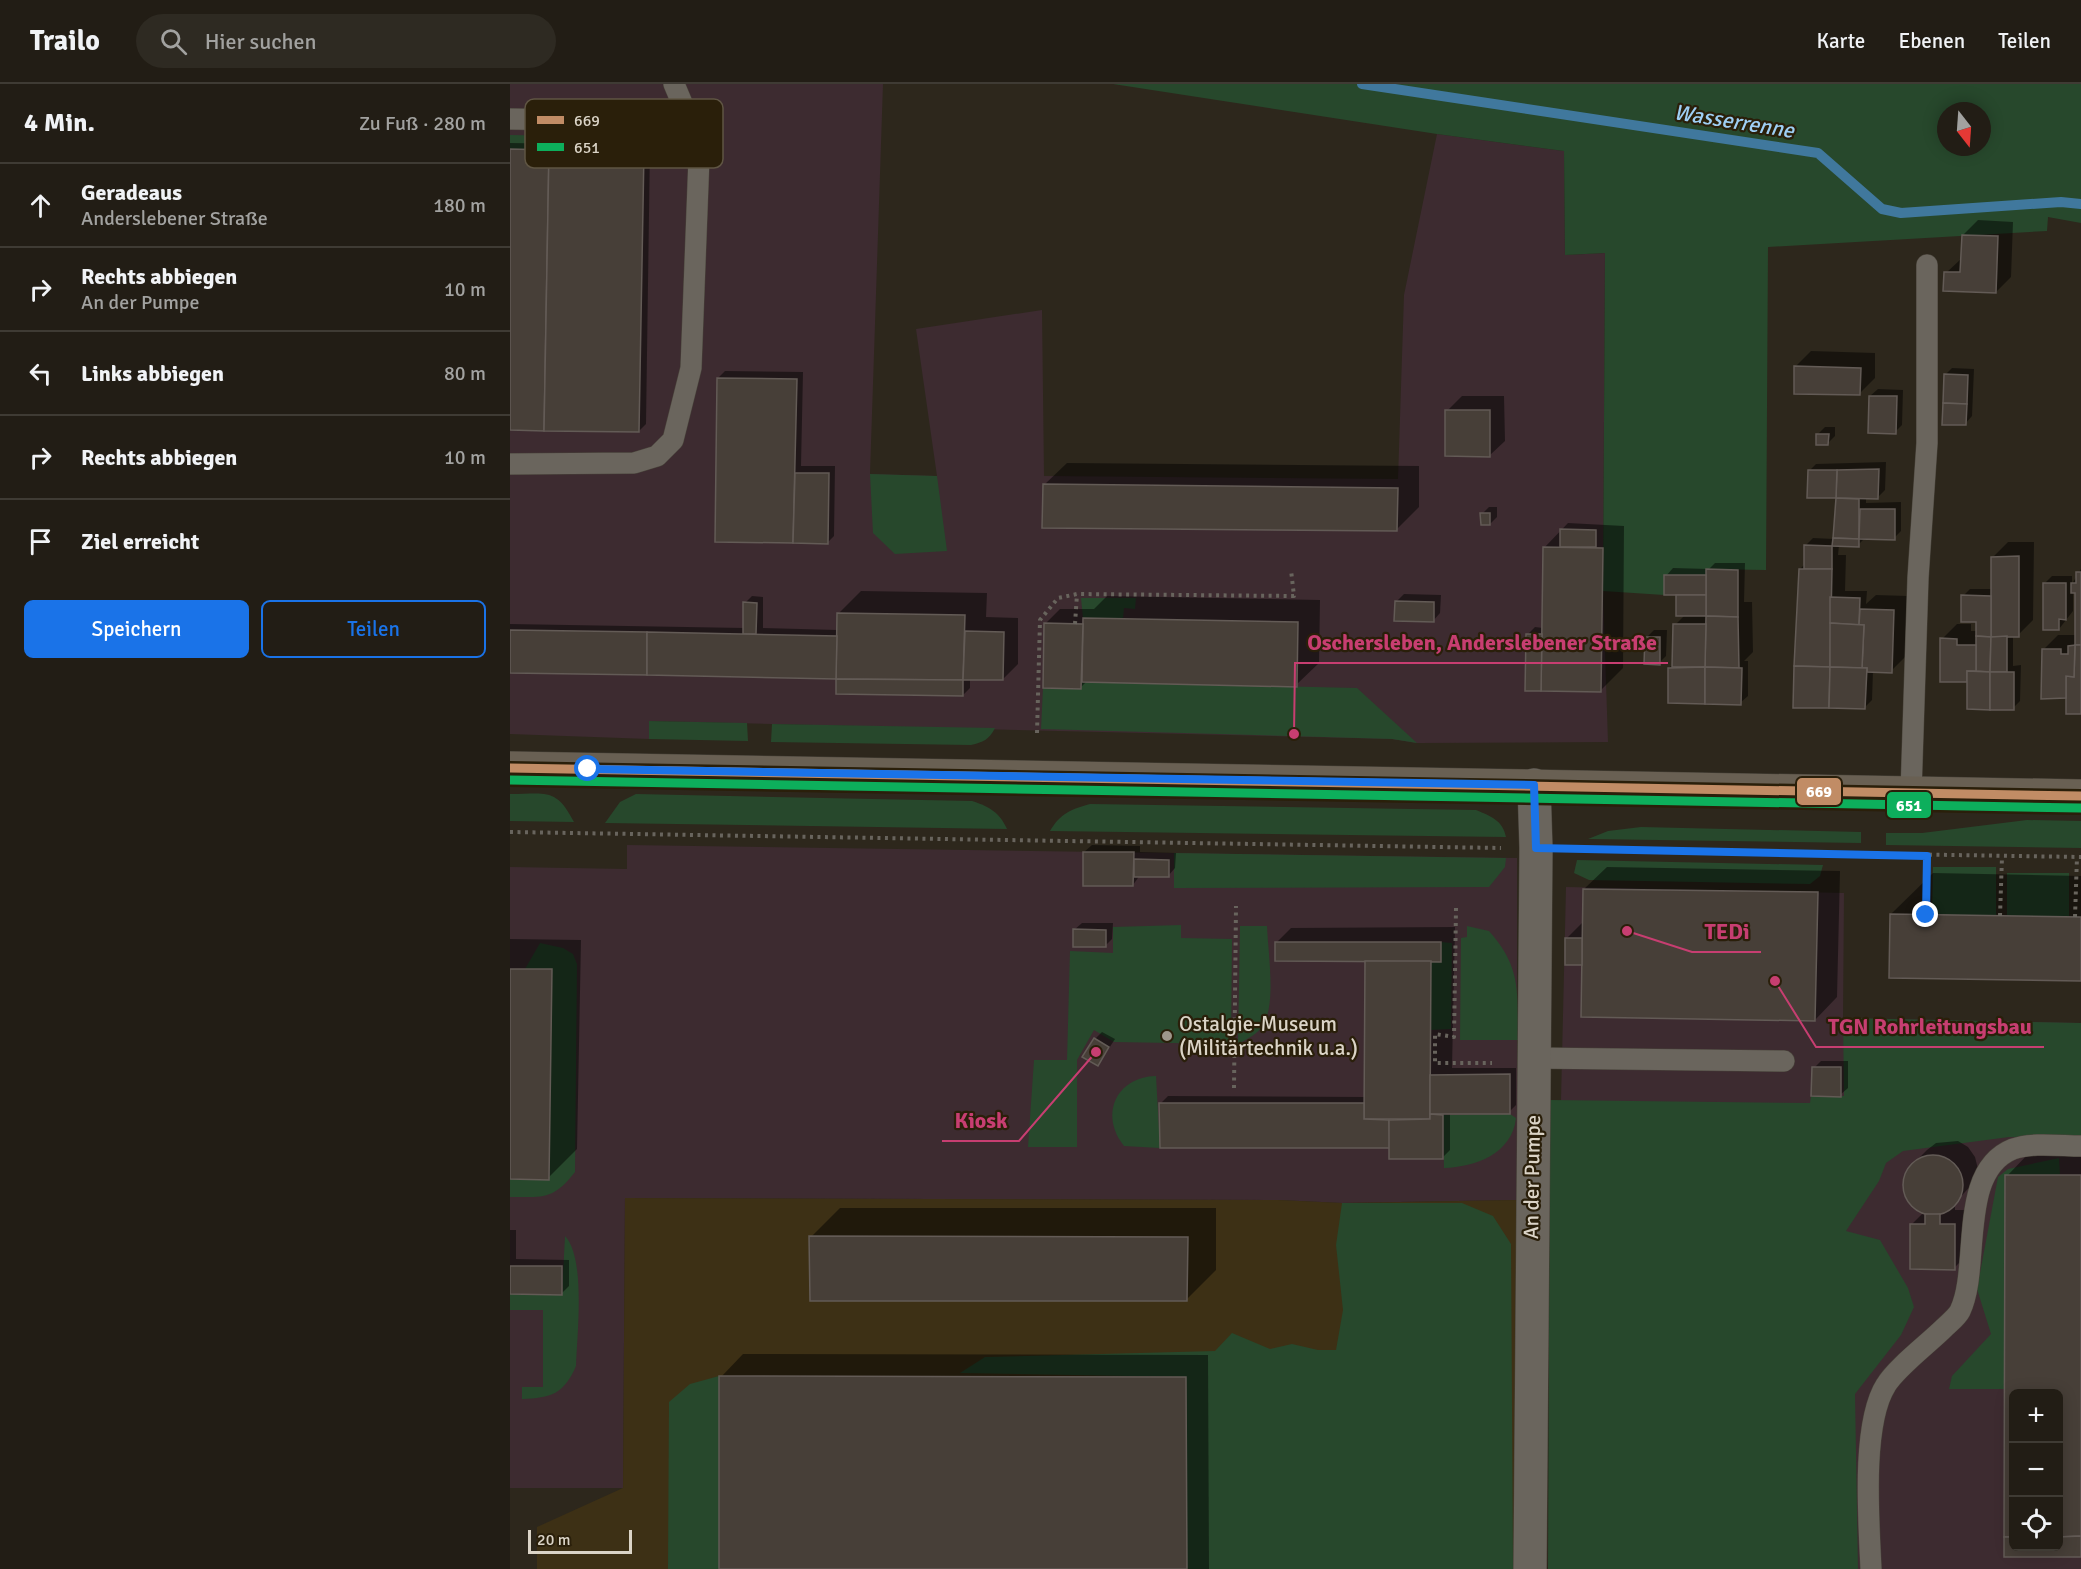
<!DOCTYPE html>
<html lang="de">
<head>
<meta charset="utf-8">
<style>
	body { margin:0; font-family:Signika,sans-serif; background:#2e2a22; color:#f1f3f6 }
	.controls { position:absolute; right:18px; bottom:18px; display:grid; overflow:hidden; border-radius:9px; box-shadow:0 3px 15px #0003 }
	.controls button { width:54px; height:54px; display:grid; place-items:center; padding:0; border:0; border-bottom:2px solid #3f3b34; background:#221d15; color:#f1f3f6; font:30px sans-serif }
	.compass { position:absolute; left:1427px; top:18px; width:54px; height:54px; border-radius:50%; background:#221d15; box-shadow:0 3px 15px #0003; rotate:163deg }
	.scale { position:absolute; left:18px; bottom:15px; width:104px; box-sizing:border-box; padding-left:6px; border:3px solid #dbd4c7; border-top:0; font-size:16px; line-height:21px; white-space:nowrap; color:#dbd4c7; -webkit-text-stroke:4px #2a1f0a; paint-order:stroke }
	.stop { position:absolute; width:18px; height:18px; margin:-14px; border:4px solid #1a73e8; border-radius:50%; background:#fff }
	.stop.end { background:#1a73e8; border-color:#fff; box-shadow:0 2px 6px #0008 }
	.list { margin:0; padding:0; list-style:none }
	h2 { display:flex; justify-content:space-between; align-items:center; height:78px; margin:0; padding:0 24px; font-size:26px }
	h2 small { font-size:20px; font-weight:400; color:#a2a2a0 }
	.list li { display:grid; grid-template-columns:39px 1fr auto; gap:18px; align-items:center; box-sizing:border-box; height:84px; padding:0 24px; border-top:2px solid #3f3b34 }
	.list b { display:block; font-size:22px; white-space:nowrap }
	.list p { margin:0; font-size:20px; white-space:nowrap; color:#a2a2a0 }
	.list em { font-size:20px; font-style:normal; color:#a2a2a0 }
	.actions { display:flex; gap:12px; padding:18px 24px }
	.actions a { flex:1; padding:14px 0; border:2px solid #1a73e8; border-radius:9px; text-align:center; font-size:21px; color:#1a73e8 }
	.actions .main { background:#1a73e8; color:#fff }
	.icon { flex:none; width:33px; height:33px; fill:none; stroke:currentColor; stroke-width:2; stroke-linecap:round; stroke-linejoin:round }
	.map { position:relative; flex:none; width:1571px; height:1485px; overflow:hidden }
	header { display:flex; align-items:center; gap:36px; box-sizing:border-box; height:84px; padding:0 30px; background:#221d15; border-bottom:2px solid #3f3b34 }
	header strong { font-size:28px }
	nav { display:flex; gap:33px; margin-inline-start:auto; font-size:21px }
	.search { width:420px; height:54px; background:#2e2a22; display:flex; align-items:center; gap:15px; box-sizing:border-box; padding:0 21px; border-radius:33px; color:#a2a2a0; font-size:22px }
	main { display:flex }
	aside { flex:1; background:#221d15 }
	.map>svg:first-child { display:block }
</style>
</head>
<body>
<header>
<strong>Trailo</strong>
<div class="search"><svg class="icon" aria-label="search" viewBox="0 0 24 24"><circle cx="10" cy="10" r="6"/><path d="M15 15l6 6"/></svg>Hier suchen</div>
<nav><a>Karte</a><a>Ebenen</a><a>Teilen</a></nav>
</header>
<main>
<aside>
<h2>4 Min.<small>Zu Fuß · 280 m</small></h2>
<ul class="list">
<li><svg class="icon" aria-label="ahead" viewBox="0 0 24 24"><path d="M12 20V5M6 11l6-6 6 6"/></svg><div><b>Geradeaus</b><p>Anderslebener Straße</p></div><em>180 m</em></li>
<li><svg class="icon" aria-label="right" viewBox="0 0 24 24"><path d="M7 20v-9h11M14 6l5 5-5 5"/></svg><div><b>Rechts abbiegen</b><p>An der Pumpe</p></div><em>10 m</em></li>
<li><svg class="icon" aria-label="left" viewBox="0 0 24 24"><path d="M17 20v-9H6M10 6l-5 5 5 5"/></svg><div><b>Links abbiegen</b></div><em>80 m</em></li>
<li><svg class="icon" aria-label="right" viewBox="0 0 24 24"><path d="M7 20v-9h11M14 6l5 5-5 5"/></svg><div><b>Rechts abbiegen</b></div><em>10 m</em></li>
<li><svg class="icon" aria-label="arrive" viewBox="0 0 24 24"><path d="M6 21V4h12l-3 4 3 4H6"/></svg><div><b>Ziel erreicht</b></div></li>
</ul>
<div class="actions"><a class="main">Speichern</a><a>Teilen</a></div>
</aside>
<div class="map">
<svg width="1571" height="1485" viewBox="0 0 1571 1485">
	<rect width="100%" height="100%" fill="#2d271c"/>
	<!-- commercial -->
	<g fill="#3d2b30" fill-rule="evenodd">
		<path d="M0 0H373L360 390 427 392 406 245 532 226 534 392 888 395 894 211 927 50 1054 67 1055 171 1095 169 1093 507 1098 658 907 659 882 655 140 637 139 655 0 650Z"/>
		<path d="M117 761 1007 774V1116L832 1119 768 1116 115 1114 113 1404H0V783L117 785Z"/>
		<path d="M1056 803 1334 809 1333 934 1571 939V1485H1050L1051 1016ZM1504 1310H1548V1462H1504Z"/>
	</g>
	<!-- built -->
	<path fill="#3d3015" d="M115 1114 768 1116 832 1119 1007 1116V1485H27V1443L113 1404Z"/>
	<!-- green -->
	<g fill="#27482c" fill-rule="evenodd">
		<path d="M603 0H1571V139L1538 133 1537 147 1258 163 1256 486 1196 485V491H1154V511L1093 507 1095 169 1055 171 1054 67 927 50ZM1436 27H1472V63H1436Z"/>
		<path d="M0 51 120 53 132 61 134 67 0 65Z"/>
		<path d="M360 390 427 392 437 467 385 470 363 449Z"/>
		<path d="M571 514H626L625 525 614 524 613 535 573 534Z"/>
		<path d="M572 598 847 604 907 659 882 655 531 645 533 604 571 605Z"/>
		<path d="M139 637 237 639 238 657 139 655Z"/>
		<path d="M262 640 485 644C479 656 473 658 461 661L261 658Z"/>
		<path d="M0 710C36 710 46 703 64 738L0 737Z"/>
		<path d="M126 710 462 717C480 723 489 728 497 745L95 739 110 718Z"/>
		<path d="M580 720 966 726C980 732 993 736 996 753L540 747C550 730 561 725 580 720Z"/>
		<path d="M1517 736 1571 737V764L1376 761V749H1412Z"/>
		<path d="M1131 743 1351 748V759L1078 755 1098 747Z"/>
		<path d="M664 769 996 774 995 783 979 803 664 804Z"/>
		<path d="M1067 776 1313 781 1310 792 1300 800 1079 796 1064 789Z"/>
		<path d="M1423 783H1486V832L1422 831Z"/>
		<path d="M1497 789H1559V833L1497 832Z"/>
		<path d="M671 841V854L722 855 721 960 604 958 584 946 567 976V1063H518L524 976H557L560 867 603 869V843Z"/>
		<path d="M730 842H757C758 868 766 917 754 940 748 950 737 955 728 960Z"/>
		<path d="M957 842 979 847C1012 884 1007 908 1008 956H950L951 854 957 853Z"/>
		<path d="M931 858 942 859 941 945 920 946 921 877H931Z"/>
		<path d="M30 859 53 864 63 870 67 880 65 1088C43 1116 34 1113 0 1113V1095H39L42 885H15Z"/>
		<path d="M1333 934 1571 939V1052L1499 1053 1393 1067 1376 1079 1369 1097 1336 1147 1370 1156 1398 1204 1404 1223 1391 1251 1345 1310 1348 1485H1038L1040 1016 1300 1019 1301 1012H1334Z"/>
		<path d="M646 992 650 1064 614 1062C589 1031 606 993 646 992Z"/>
		<path d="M1000 1030 1006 1034C1002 1070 965 1083 934 1084L933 1031Z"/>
		<path d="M1549 1074 1550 1091 1495 1305H1439L1442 1292 1481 1250 1467 1205 1488 1093 1498 1085Z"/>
		<path d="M832 1119H952L983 1132 1001 1160 1003 1485H677L676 1293 450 1289 475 1273 705 1267 722 1249 760 1265 782 1260 808 1266H826L833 1226 826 1161Z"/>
		<path d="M55 1152C76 1174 67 1251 66 1282 54 1310 41 1314 12 1315V1303H33V1226H0V1210L52 1211Z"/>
		<path d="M209 1292V1485H158L159 1318 180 1300Z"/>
	</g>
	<!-- shadow -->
	<g fill="#0007" fill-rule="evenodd">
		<path d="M0 59 140 61 136 340 129 347 0 345Z"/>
		<path d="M1468 136 1503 138 1501 193 1486 208 1436 189 1452 174 1453 151Z"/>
		<path d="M1301 267 1365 269V294L1350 309 1286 282Z"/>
		<path d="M1442 284 1464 285 1462 332 1455 340 1435 291Z"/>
		<path d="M215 287 293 288 291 382H325L324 452 317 459 206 457 208 294Z"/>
		<path d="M1368 305 1393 306 1392 341 1385 348 1360 312Z"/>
		<path d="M952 312H994L995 357 980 371 937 327Z"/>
		<path d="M1315 343H1325V352L1318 359 1308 350Z"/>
		<path d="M1376 378 1375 406 1368 413H1356V419L1391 418V447L1384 454 1356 453 1348 461H1329L1328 471H1336L1335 507H1357L1356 520 1366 511 1398 512 1396 572 1381 587H1363L1362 616 1355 623 1290 485 1295 480 1296 461 1303 454 1324 455 1328 412 1299 387 1306 380Z"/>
		<path d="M557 379 909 382V423L886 446 534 401Z"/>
		<path d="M979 423H987V433L980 440 972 430Z"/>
		<path d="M1058 439 1114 442 1113 584 1091 606 1018 550 1025 543 1033 544 1034 464Z"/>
		<path d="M1498 458H1524L1523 536 1508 551H1503V582L1511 581 1510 617 1503 624 1459 594 1432 555 1447 540H1461V547H1468V536L1453 512 1460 505H1483V473Z"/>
		<path d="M1205 479H1235L1234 518H1242L1243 568 1234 577H1238V612L1230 619 1159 584 1163 580 1165 541 1175 531 1167 510 1156 492 1163 484 1199 485Z"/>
		<path d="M1571 485V628L1557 613 1533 566 1548 551H1566L1567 507H1563V527L1549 545 1534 500 1542 492H1562V500Z"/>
		<path d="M351 507 477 509 476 533 508 534V580L493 595 460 594V604L453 611 330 593 0 588V540L235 544V519L242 512 253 513V544L328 546 329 529Z"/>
		<path d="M894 510 931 511 930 529 923 537 887 517Z"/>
		<path d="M597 512 810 516 809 579 786 601 577 597 571 603 535 540 550 525H584Z"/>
		<path d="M1144 546H1157L1156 572 1149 579 1137 553Z"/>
		<path d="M582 761 630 762V768L666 769 665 784 658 792 630 791 623 801 574 768Z"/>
		<path d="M1097 783 1330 787 1327 913 1305 936 1073 880 1056 855 1074 837V805Z"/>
		<path d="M1423 789 1571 792V895L1381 830Z"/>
		<path d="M572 839H603L602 855 595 862 564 846Z"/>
		<path d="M945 843 942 984H1006V1021L999 1028 940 1029V1066L933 1073 651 1019 658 1012 856 1013 857 876 766 859 781 844Z"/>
		<path d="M0 855 71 856 67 1065 38 1094H0Z"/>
		<path d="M592 948 605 955 588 981 585 955Z"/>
		<path d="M1311 977H1338V1004L1330 1011 1304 984Z"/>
		<path d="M1448 1057 1458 1063 1465 1073 1468 1085 1465 1097 1445 1119V1126H1460L1459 1169 1444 1184 1401 1141 1414 1128 1402 1120 1394 1101 1402 1081 1417 1066 1426 1059Z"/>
		<path d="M1519 1069H1571V1471L1496 1472 1497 1092ZM1504 1310H1548V1462H1504Z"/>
		<path d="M330 1124H706V1186L677 1215 301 1153Z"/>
		<path d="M0 1146H6V1175L59 1176V1202L51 1210 0 1208Z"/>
		<path d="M233 1270 698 1271 699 1485H211V1293Z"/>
	</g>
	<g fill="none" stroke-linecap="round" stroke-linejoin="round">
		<!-- stream -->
		<path stroke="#40789d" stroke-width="10" d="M852 0 1308 69 1372 125 1391 129 1551 118 1571 120"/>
	</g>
	<!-- building -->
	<g fill="#473f38" stroke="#635b56" stroke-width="1.5">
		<path d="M0 65 39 66 34 347 0 346Z"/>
		<path d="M39 66 134 67 129 348 34 347Z"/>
		<path d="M1452 151 1488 152 1486 209 1433 207 1434 188H1450Z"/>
		<path d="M1284 282 1351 284 1350 311 1284 310Z"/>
		<path d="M1434 290 1458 291 1457 320 1433 319Z"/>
		<path d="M207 294 287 295 283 459 205 458Z"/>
		<path d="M1359 312H1387L1386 350 1358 349Z"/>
		<path d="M1433 319 1457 320 1456 341H1432Z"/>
		<path d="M935 326H980V373L935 372Z"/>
		<path d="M1306 350H1319L1318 361H1306Z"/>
		<path d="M1369 385 1368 415 1326 414 1327 386Z"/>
		<path d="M1298 386H1327L1326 414H1297Z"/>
		<path d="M285 389H319L318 460 283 459Z"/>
		<path d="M533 400 888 404 887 447 532 444Z"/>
		<path d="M1326 414 1349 415V455L1323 454Z"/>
		<path d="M1350 425H1385V456L1349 455Z"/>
		<path d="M970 429H980V441H971Z"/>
		<path d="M1050 445 1086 446V463H1050Z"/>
		<path d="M1323 454 1349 455V463L1322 462Z"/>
		<path d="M1294 461 1322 462V485H1294Z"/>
		<path d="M1033 463 1093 464 1091 608 1031 607Z"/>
		<path d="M1509 472V553H1481V473Z"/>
		<path d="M1196 485 1228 486V533L1196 532Z"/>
		<path d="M1289 485H1322L1320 583 1284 582Z"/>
		<path d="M1566 488H1571V561H1565V509H1561V499H1566Z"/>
		<rect x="1154" y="491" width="42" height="20"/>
		<path d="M1533 499H1556V536L1549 535V546H1533Z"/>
		<rect x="1166" y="511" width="30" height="21"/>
		<path d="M1451 511 1481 512V553L1466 552V538H1451Z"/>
		<path d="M1320 513 1350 514 1349 541 1320 539Z"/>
		<path d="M885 517 924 518V538L884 537Z"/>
		<path d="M233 518 247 519 246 550H233Z"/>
		<path d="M1350 525 1384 526 1382 589 1357 588V584H1352L1354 541H1349Z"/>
		<path d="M327 529 455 531 453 596 326 595Z"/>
		<path d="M1196 532 1228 533 1229 584 1195 583Z"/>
		<path d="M573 534 788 538 787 603 572 598Z"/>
		<path d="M534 539 573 540 571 605 533 604Z"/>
		<path d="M1320 539 1354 541 1352 584 1320 583Z"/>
		<path d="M1163 540H1196L1195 583H1162Z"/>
		<path d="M0 546 137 548V591L0 589Z"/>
		<path d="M455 547 494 548 493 596H453Z"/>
		<path d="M137 548 327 552 326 595 137 591Z"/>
		<path d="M1016 550H1032L1031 607H1015Z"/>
		<path d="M1466 552 1481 553 1480 588 1466 587Z"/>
		<path d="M1497 552V588H1480L1481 553Z"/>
		<path d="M1135 553H1150V581L1134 580Z"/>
		<path d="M1430 554 1447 555V561H1466V587H1457V598H1430Z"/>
		<path d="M1565 561H1571V630H1556V592L1564 593Z"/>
		<path d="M1565 561 1564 593 1556 592V614L1531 615 1532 565H1551V570H1558V562Z"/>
		<path d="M1284 582 1320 583 1319 624H1283Z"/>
		<path d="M1195 583V620L1158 619V584Z"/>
		<path d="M1195 583 1232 584 1231 621 1195 620Z"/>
		<path d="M1320 583 1357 584 1355 625 1319 624Z"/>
		<path d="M1457 587 1480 588V626L1457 625Z"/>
		<rect x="1480" y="588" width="24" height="38"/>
		<path d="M326 595 453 596V612L326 610Z"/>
		<path d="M573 768H624L623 802H573Z"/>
		<path d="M624 775 659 776V793H624Z"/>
		<path d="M1073 805 1308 808 1305 937 1071 933Z"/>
		<path d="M1380 830 1571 833V897L1379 894Z"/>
		<path d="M563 845 596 846V863H563Z"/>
		<rect x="1055" y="854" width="17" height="27"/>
		<path d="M765 858H931V878L765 877Z"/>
		<path d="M855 877H921L920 1035H854Z"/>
		<path d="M0 885H42L39 1096 0 1095Z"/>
		<path d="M584 954 599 963 588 982 572 973Z"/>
		<path d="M1302 983H1331V1013L1301 1012Z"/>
		<path d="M1000 990V1030H920V991Z"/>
		<path d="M649 1019H854V1035L879 1036 880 1064H650Z"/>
		<path d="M920 1030 933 1031V1075H879V1036L920 1035Z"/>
		<circle cx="1423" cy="1101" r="30"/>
		<path d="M1495 1091H1571V1452L1548 1453V1310H1504V1453H1494Z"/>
		<path d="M1415 1130H1430V1140H1445V1186L1400 1185V1140H1415Z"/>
		<path d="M299 1152 678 1153 677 1217H300Z"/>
		<path d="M0 1182H52V1211L0 1210Z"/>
		<path d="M209 1292 676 1293 677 1485H209Z"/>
		<path d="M1571 1452V1473H1494V1453H1504V1462H1548V1453Z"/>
	</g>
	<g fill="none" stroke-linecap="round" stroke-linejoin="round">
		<!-- lane casing -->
		<g stroke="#48433a" stroke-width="22">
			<g id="lane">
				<path d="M0 35 180 38"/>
				<path d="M0 380 124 379 147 372 163 356 181 284 189 74 180 38 164 0"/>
				<path d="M1401 709 1408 494 1417 359V181"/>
				<path d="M1024 974 1274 977"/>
				<path d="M1361 1485C1359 1439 1351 1340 1376 1301 1386 1284 1419 1259 1434 1244 1439 1239 1447 1233 1450 1227 1471 1184 1447 1087 1503 1065 1522 1058 1551 1062 1571 1062"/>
			</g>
		</g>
		<!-- street casing -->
		<g stroke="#48433a" stroke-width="34">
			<path id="street" d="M1020 1485 1026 764 1024 701"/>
		</g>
		<!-- primary casing -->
		<g stroke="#48433a" stroke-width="34">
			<path id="primary" d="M0 684 1571 712"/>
		</g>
		<!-- path -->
		<g stroke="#68645d" stroke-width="4" stroke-dasharray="3 4.5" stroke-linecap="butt">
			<path d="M565 540 567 510"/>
			<path d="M527 649 530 536 548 514 567 510 784 512 781 486"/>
			<path d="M0 748 991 764"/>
			<path d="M1059 765 1571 773"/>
			<path d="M946 824 944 953 925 950V979H982"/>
			<path d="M1416 831 1417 772"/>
			<path d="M1490 832 1492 773"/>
			<path d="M1565 833 1567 773"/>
			<path d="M724 1004 726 822"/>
		</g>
		<!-- lane -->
		<use href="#lane" stroke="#6a655d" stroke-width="21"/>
		<!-- street -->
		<use href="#street" stroke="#6a655d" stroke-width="33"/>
		<!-- primary -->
		<use href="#primary" stroke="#696053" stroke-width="33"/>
		<!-- bus-1 casing -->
		<g stroke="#2a1f0a" stroke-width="14">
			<path id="bus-1" d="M0 684 1571 712"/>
		</g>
		<!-- bus-2 casing -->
		<g stroke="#2a1f0a" stroke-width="14">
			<path id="bus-2" d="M0 696 1571 724"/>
		</g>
		<!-- bus-1 -->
		<use href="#bus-1" stroke="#c18c65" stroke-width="9"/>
		<!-- bus-2 -->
		<use href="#bus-2" stroke="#0daf5c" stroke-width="9"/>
	</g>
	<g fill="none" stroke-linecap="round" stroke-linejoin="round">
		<!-- route -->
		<path stroke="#1a73e8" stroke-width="8" d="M78 685 1024 701 1026 764 1417 772 1416 831"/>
	</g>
	<!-- markers -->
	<circle fill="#9e978b" stroke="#2a1f0a" stroke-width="2" cx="657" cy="952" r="6"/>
	<g text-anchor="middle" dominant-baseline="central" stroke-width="4.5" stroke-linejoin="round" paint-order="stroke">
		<!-- poi labels -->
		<g font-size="21" fill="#dbd4c7" stroke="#2a1f0a" text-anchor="start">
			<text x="669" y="940">Ostalgie-Museum<tspan x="669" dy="24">(Militärtechnik u.a.)</tspan></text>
		</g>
		<!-- street labels -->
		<g font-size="21" fill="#dbd4c7" stroke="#2a1f0a">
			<text transform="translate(1022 1093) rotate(-89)">An der Pumpe</text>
		</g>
		<!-- water labels -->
		<g font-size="22" font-style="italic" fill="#9ecff4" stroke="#2a1f0a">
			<text transform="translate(1224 37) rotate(9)">Wasserrenne</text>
		</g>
	</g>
	<!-- legend -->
	<rect x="15" y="15" width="198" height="69" rx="9" fill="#2a1f0a" stroke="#5f5543" stroke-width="1.5"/>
	<rect x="27" y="32" width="27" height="8" fill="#c18c65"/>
	<rect x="27" y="59" width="27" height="8" fill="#0daf5c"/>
	<g font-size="16" fill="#dbd4c7">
		<text x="64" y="42">669</text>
		<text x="64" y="69">651</text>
	</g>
	<!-- callouts -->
	<path fill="none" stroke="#c73e71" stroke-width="2" d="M784 650L785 579H1158M1117 847L1182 868H1251M1265 897L1306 963H1534M586 968L509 1057H432"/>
	<g fill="#c73e71" stroke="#2a1f0a" stroke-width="2">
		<circle cx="784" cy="650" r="6"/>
		<circle cx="1117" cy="847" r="6"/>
		<circle cx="1265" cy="897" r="6"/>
		<circle cx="586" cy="968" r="6"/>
	</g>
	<g font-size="22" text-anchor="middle" font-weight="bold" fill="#c73e71" stroke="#2a1f0a" stroke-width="4.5" stroke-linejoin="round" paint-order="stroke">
		<text x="972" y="566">Oschersleben, Anderslebener Straße</text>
		<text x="1217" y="855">TEDi</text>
		<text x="1420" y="950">TGN Rohrleitungsbau</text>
		<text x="471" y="1044">Kiosk</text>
	</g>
	<g stroke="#2a1f0a" stroke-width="2">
		<rect x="1286" y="693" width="46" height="29" rx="6" fill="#c18c65"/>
		<rect x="1376" y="707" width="46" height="28" rx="6" fill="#0daf5c"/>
	</g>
	<g font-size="16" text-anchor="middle" font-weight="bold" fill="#fff">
		<text x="1309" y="713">669</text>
		<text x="1399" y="727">651</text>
	</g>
</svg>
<div class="controls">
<button>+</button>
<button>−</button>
<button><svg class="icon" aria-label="locate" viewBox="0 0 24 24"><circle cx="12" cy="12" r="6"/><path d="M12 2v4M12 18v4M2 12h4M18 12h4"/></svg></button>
</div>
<svg class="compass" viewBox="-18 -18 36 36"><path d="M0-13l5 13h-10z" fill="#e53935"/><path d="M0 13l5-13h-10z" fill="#a2a2a0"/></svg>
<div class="scale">20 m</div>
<div class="stop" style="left:78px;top:685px"></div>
<div class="stop end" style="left:1416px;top:831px"></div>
</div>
</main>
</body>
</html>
